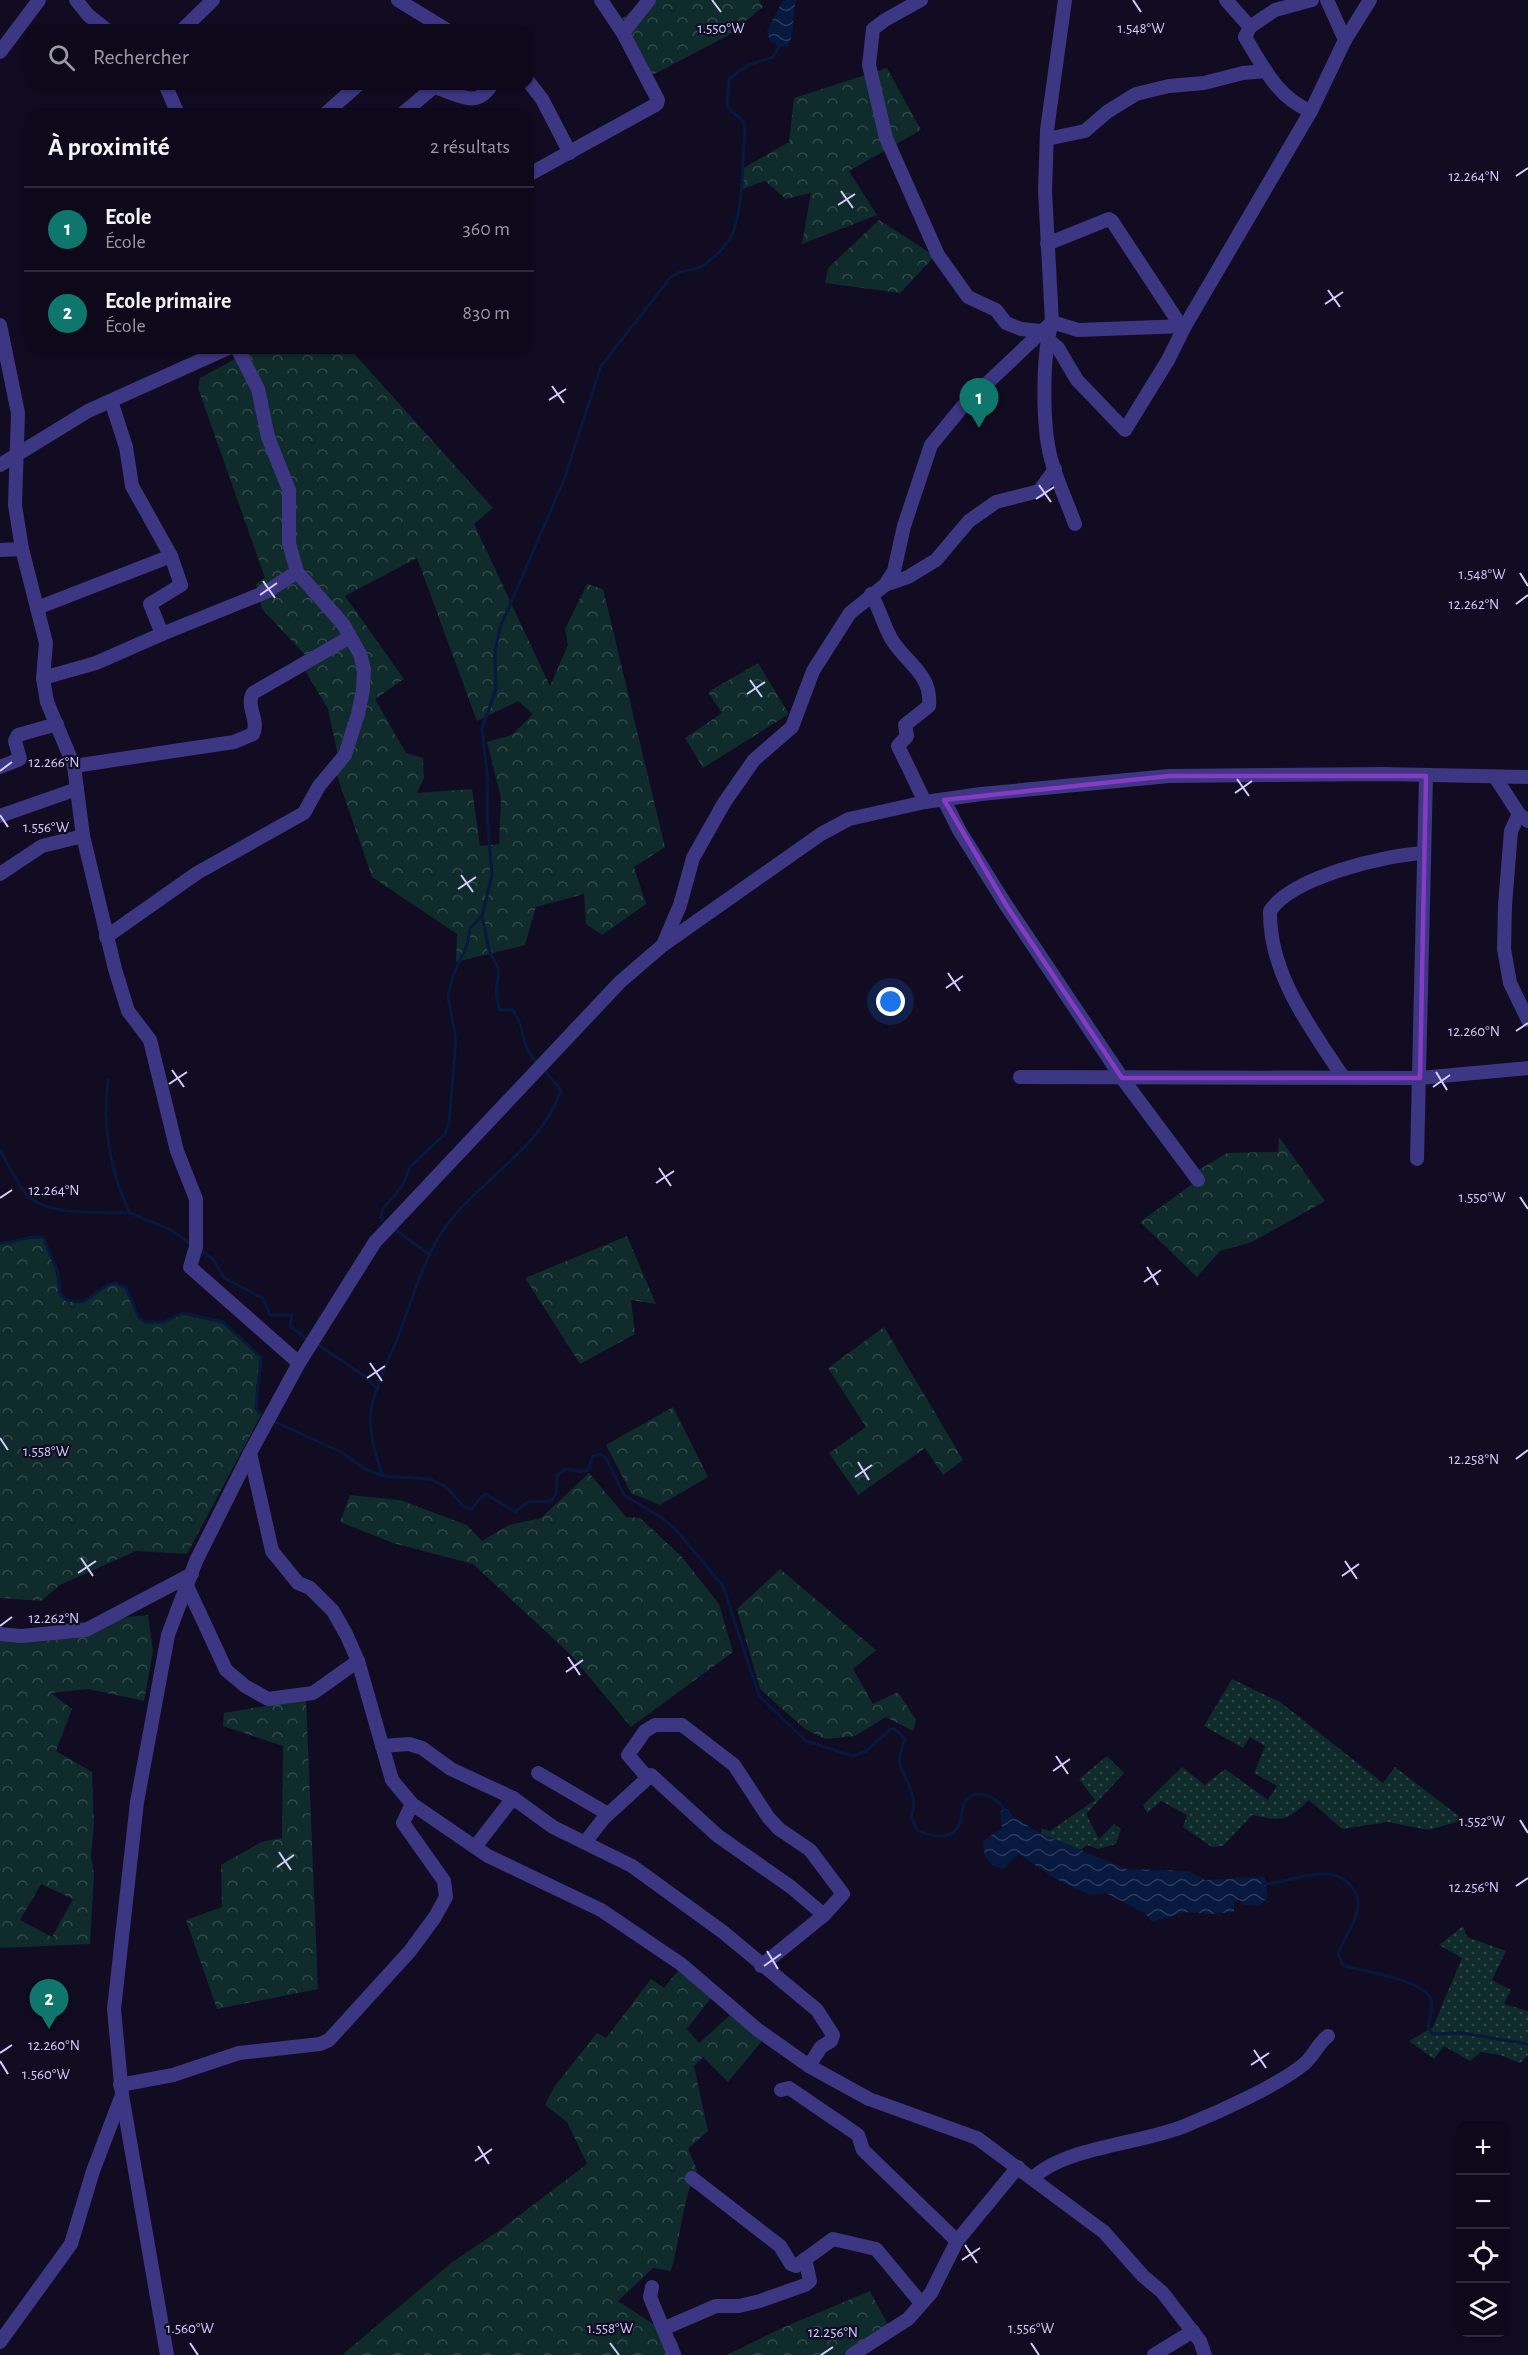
<!DOCTYPE html>
<html lang="fr">
<head>
<meta charset="utf-8">
<style>
	body { margin:0; font-family:"Alegreya Sans",sans-serif; background:#161223; color:#f1f3f6 }
	.controls { position:absolute; right:18px; bottom:18px; display:grid; overflow:hidden; border-radius:12px; box-shadow:0 2px 4px #0004 }
	.controls button { width:54px; height:54px; display:grid; place-items:center; padding:0; border:0; border-bottom:2px solid #2d2a39; background:#0d091a; color:#f1f3f6; font:30px sans-serif }
	.you { position:absolute; left:891px; top:1002px; width:21px; height:21px; margin:-15px; border:4px solid #fff; border-radius:50%; background:#1a73e8; box-shadow:0 0 0 9px #1a73e833 }
	.badge { display:grid; place-items:center; width:39px; height:39px; border-radius:50%; background:#0f766e; color:#fff; font-size:20px; font-weight:700 }
	.pin { position:absolute; translate:-50% -50px; filter:drop-shadow(0 2px 3px #0008) }
	.pin::after { content:''; position:absolute; top:32px; width:21px; height:18px; background:inherit; clip-path:polygon(0 0,100% 0,50% 100%) }
	.list { margin:0; padding:0; list-style:none }
	h2 { display:flex; justify-content:space-between; align-items:center; height:78px; margin:0; padding:0 24px; font-size:26px }
	h2 small { font-size:20px; font-weight:400; color:#9a9aa2 }
	.list li { display:grid; grid-template-columns:39px 1fr auto; gap:18px; align-items:center; box-sizing:border-box; height:84px; padding:0 24px; border-top:2px solid #2d2a39 }
	.list b { display:block; font-size:22px; white-space:nowrap }
	.list p { margin:0; font-size:20px; white-space:nowrap; color:#9a9aa2 }
	.list em { font-size:20px; font-style:normal; color:#9a9aa2 }
	.icon { flex:none; width:33px; height:33px; fill:none; stroke:currentColor; stroke-width:2; stroke-linecap:round; stroke-linejoin:round }
	.map { position:relative; flex:none; width:1528px; height:2355px; overflow:hidden }
	.search { position:absolute; background:#0d091a; box-shadow:0 2px 4px #0004; left:24px; top:24px; width:510px; height:66px; display:flex; align-items:center; gap:15px; box-sizing:border-box; padding:0 21px; border-radius:18px; color:#9a9aa2; font-size:22px }
	.panel { position:absolute; background:#0d091a; box-shadow:0 2px 4px #0004; left:24px; top:108px; width:510px; height:246px; border-radius:18px }
	.map>svg:first-child { display:block }
</style>
</head>
<body>
<div class="map">
<svg width="1528" height="2355" viewBox="0 0 1528 2355">
	<defs>
		<pattern id="grass-dots" width="8" height="8" patternUnits="userSpaceOnUse" patternTransform="scale(1.5)"><rect width="8" height="8" fill="#0f2b2c"/><path d="M2 2h.1M6 6h.1" fill="none" stroke="#31494c" stroke-width="1.8" stroke-linecap="round"/></pattern>
		<pattern id="forest-crowns" width="20" height="18" patternUnits="userSpaceOnUse" patternTransform="scale(1.5)"><rect width="20" height="18" fill="#0f2b2c"/><path d="M2 6a3 3 0 1 1 6 0M12 15a3 3 0 1 1 6 0" fill="none" stroke="#31494c"/></pattern>
		<pattern id="water-waves" width="16" height="10" patternUnits="userSpaceOnUse" patternTransform="scale(1.5)"><rect width="16" height="10" fill="#08193f"/><path d="M0 5q4-4 8 0t8 0" fill="none" stroke="#2b395c"/></pattern>
	</defs>
	<rect width="100%" height="100%" fill="#110c22"/>
	<!-- grass -->
	<g fill="url(#grass-dots)">
		<path d="M1232 1679 1280 1702 1383 1783 1395 1767 1464 1820 1428 1830 1388 1822 1342 1829 1309 1800C1286 1822 1283 1821 1252 1815L1223 1846 1212 1847 1183 1827 1187 1815 1161 1801 1147 1813 1143 1805 1182 1767 1205 1785 1225 1769 1268 1800 1277 1786 1254 1773 1265 1746 1250 1737 1243 1748 1204 1726Z"/>
		<path d="M1107 1756 1124 1773 1086 1814 1099 1839 1114 1824 1121 1829 1116 1844 1098 1849 1087 1845 1081 1850 1042 1834 1041 1828 1050 1831 1095 1800 1079 1779Z"/>
		<path d="M1463 1926 1467 1937 1506 1951 1492 1980 1511 1990 1504 2004 1528 2011V2055L1520 2063 1500 2055 1481 2052 1470 2061 1444 2046 1434 2059 1409 2041 1433 2027 1462 1958 1439 1945Z"/>
	</g>
	<!-- forest -->
	<g fill="url(#forest-crowns)" fill-rule="evenodd">
		<path d="M644 0H759L763 7 727 36 643 80 612 27Z"/>
		<path d="M887 68 921 130 849 171 877 215 802 244 811 193 786 199 765 181 740 190 742 169 789 142 794 98Z"/>
		<path d="M879 220 935 256 900 293 825 283 828 268Z"/>
		<path d="M255 348H349L493 508 474 524 550 686 568 645 565 629 587 584 603 589 665 847 634 867 646 904 602 935 586 924 584 894 536 907 525 945 456 962 457 934 372 877 334 767 339 761 328 709 303 667 307 657 262 609 256 584 265 578 198 388 200 378ZM417 558 477 721 518 701 533 714 512 735 487 742 501 799 499 844 480 846 472 789 417 793 424 778 423 758 406 753 375 699 404 679 345 596Z"/>
		<path d="M758 663 789 714 703 768 685 738 722 713 708 692Z"/>
		<path d="M1279 1137 1325 1201 1252 1242 1220 1251 1197 1277 1140 1222 1191 1185 1202 1183 1195 1172 1227 1153 1278 1152Z"/>
		<path d="M34 1236 43 1237C57 1260 54 1270 60 1294L67 1301 83 1302 107 1285 121 1284 126 1288 139 1318 145 1322H164L182 1313 223 1322 261 1357C260 1375 250 1400 261 1415L187 1554 136 1551 60 1585 41 1601 0 1598V1243L19 1241Z"/>
		<path d="M627 1236 656 1304 631 1300 635 1334 580 1364 525 1278Z"/>
		<path d="M884 1327 963 1460 943 1475 925 1448 858 1495 829 1453 866 1427 828 1368Z"/>
		<path d="M673 1407 708 1477 660 1505 631 1493 606 1445Z"/>
		<path d="M589 1473 626 1517 640 1518 682 1557 719 1604 733 1652 631 1727 570 1654 473 1564 393 1543 340 1522 350 1495 400 1500 467 1525 482 1541 509 1525 541 1518Z"/>
		<path d="M780 1569 876 1650 853 1669 873 1704 898 1692 916 1720 913 1731 886 1717 855 1736 825 1739 805 1729 760 1689 737 1609Z"/>
		<path d="M148 1615 153 1651 144 1701 88 1689 51 1693 72 1709 56 1751 92 1772 94 1825 91 1856 94 1874 90 1944 0 1948V1634L24 1633 53 1625ZM41 1884 73 1899 52 1937 20 1920Z"/>
		<path d="M306 1699 318 1989 217 2009 186 1920 222 1907 221 1865 261 1842 282 1838 283 1746 223 1726 224 1713Z"/>
		<path d="M684 1963 717 1990 687 2029 699 2043 736 2010 762 2041 728 2082 703 2057 694 2066 708 2131 688 2149 697 2170C682 2201 681 2237 671 2271L653 2268 618 2301 676 2339 682 2355H342L451 2263 500 2230 587 2164 567 2122 545 2105 554 2087 597 2033 606 2038 651 1979 664 1988Z"/>
		<path d="M870 2291 890 2329 842 2355H727L782 2328Z"/>
	</g>
	<!-- water -->
	<g fill="url(#water-waves)">
		<path d="M783 0H796C792 14 795 34 788 46L780 47 770 41 767 31Z"/>
		<path d="M1008 1809 1013 1817 1042 1834 1127 1869 1188 1871 1205 1880 1265 1877 1268 1897 1259 1906 1243 1905 1239 1900 1234 1902V1912L1211 1914 1185 1912 1152 1922 1146 1914 1106 1893 1090 1895 1054 1878 1019 1854 1003 1869C988 1865 983 1856 983 1841L1002 1828 1000 1811Z"/>
	</g>
	<g fill="none" stroke-linecap="round" stroke-linejoin="round">
		<!-- stream -->
		<g stroke="#08193f" stroke-width="3">
			<path d="M538 1064C519 1045 527 1031 513 1010H500L496 995 499 970 489 950 482 916 492 875 487 813 488 781 482 729 496 689 495 651 500 628 564 480 601 366 671 277C684 267 694 273 704 265 715 257 730 243 734 230 744 200 742 160 745 129L743 121 727 107 729 79 748 65 773 57 781 43"/>
			<path d="M108 1080C102 1124 110 1173 130 1213L171 1230 191 1244"/>
			<path d="M0 1150C7 1162 20 1190 30 1198 55 1217 100 1211 130 1213"/>
			<path d="M387 1224 381 1217 382 1210 403 1185 410 1167 445 1134 449 1122 456 1040 448 997 453 976 467 945 470 928 482 916"/>
			<path d="M393 1228 430 1255"/>
			<path d="M0 1243C15 1243 28 1235 43 1237L58 1272 60 1294 67 1300 83 1302 107 1285 115 1283 126 1288 139 1318 145 1322H164L182 1313 223 1322 261 1357 256 1409 265 1417"/>
			<path d="M199 1249 213 1259 224 1278 263 1298 270 1315H292L290 1326 308 1340"/>
			<path d="M317 1344 363 1375 378 1389"/>
			<path d="M271 1420 343 1453 363 1468 383 1476 430 1479 446 1487 464 1507 472 1509 479 1499 486 1494 515 1512 527 1502 551 1501 556 1494 557 1475 566 1469 582 1472 588 1470 593 1456 601 1454 607 1460 624 1495 662 1518 677 1531 723 1586 759 1696 806 1741 853 1756 866 1751 891 1729H895L905 1739C903 1746 898 1756 900 1763 905 1782 920 1797 911 1817L917 1830C930 1836 951 1842 959 1825 962 1819 961 1809 965 1802 977 1785 1001 1799 1006 1813"/>
			<path d="M383 1476C375 1455 367 1428 372 1405 377 1382 389 1359 398 1337 413 1298 425 1250 453 1217 488 1175 543 1145 561 1090L543 1069"/>
			<path d="M1263 1884C1284 1883 1306 1873 1326 1874 1343 1874 1360 1890 1358 1907 1356 1924 1343 1938 1338 1954L1343 1965C1361 1972 1430 1979 1432 2003 1433 2010 1429 2020 1428 2027L1433 2034 1462 2033 1528 2044"/>
		</g>
		<!-- minor -->
		<g stroke="#3d3682" stroke-width="14">
			<path d="M76 0 88 15 107 30"/>
			<path d="M398 0 447 30"/>
			<path d="M921 0 885 20 873 29 869 65 886 138 938 255 968 297 996 310 1006 323 1021 329 1041 331"/>
			<path d="M1226 0 1250 27 1245 37C1262 65 1278 99 1311 111"/>
			<path d="M1250 27 1275 10 1312 0"/>
			<path d="M182 30 213 0"/>
			<path d="M623 33 649 0"/>
			<path d="M1345 40 1370 0"/>
			<path d="M0 52 39 0"/>
			<path d="M528 81 542 99 570 153"/>
			<path d="M165 84 178 114"/>
			<path d="M325 114 359 84"/>
			<path d="M402 114 434 87C457 93 476 111 492 84"/>
			<path d="M1047 139 1085 131 1107 112 1136 94 1169 86 1204 83 1243 73 1266 71"/>
			<path d="M528 175 657 104 658 100 623 33 601 0"/>
			<path d="M1047 244 1109 219 1112 221 1181 326"/>
			<path d="M0 325 18 413 15 505 22 549 46 643 43 678 47 702 74 766 83 836 115 969 128 1011 150 1040 177 1151 196 1199V1247L190 1267 299 1363"/>
			<path d="M1047 339 1058 348 1077 380 1125 430 1168 360 1185 326"/>
			<path d="M0 465 88 411 228 348"/>
			<path d="M1075 524C1067 502 1057 481 1051 459 1042 426 1042 355 1052 322L1078 330 1185 326 1311 111 1345 40 1327 0"/>
			<path d="M0 550 22 549"/>
			<path d="M885 585 908 577 936 560 969 521 996 502 1039 491 1055 469"/>
			<path d="M871 594C880 609 883 625 892 640 907 664 932 674 929 706L905 725 907 736 898 746 925 802"/>
			<path d="M37 608 171 556"/>
			<path d="M162 634 266 592 297 572"/>
			<path d="M43 678 96 663 162 634 150 604 181 585 171 556 132 486 126 447 111 401"/>
			<path d="M74 766 234 742 253 734C260 720 245 707 253 693L350 637"/>
			<path d="M0 767 20 759 15 741 18 735 57 724"/>
			<path d="M1495 777 1519 814 1528 821"/>
			<path d="M944 800 959 830 1006 905 1122 1078 1198 1180"/>
			<path d="M1519 814 1511 831 1505 905 1504 949 1510 983 1528 1020"/>
			<path d="M0 816 77 789"/>
			<path d="M0 874 42 846 83 836"/>
			<path d="M106 937 197 873 304 813 319 786 345 755 358 714 363 690 364 669 360 654 343 624 297 572 289 543V490L268 437 258 389 237 348"/>
			<path d="M663 945 680 905 693 858 724 803 754 760 792 727 813 671 850 613 885 585 894 571 904 526 931 445 963 406 1052 322 1045 191 1047 130 1065 0"/>
			<path d="M1020 1077 1420 1078 1528 1068"/>
			<path d="M1343 1077C1310 1027 1269 974 1270 911 1292 877 1385 855 1424 853"/>
			<path d="M1417 1159 1426 776"/>
			<path d="M250 1453 272 1551 298 1583 310 1588 333 1611 346 1634 358 1661 392 1780 412 1804 488 1856 601 1910 681 1964 758 2030 809 2066 869 2099 977 2138 1104 2232 1143 2276 1162 2292 1200 2341 1205 2355"/>
			<path d="M187 1586 226 1670 245 1686 268 1699 313 1693 358 1661"/>
			<path d="M0 1634 21 1636 86 1630 192 1574"/>
			<path d="M382 1746 409 1744 422 1748 451 1769 513 1798 553 1827 632 1866 723 1932 817 2010 833 2035 831 2041 821 2047 809 2066"/>
			<path d="M538 1773 608 1814"/>
			<path d="M647 1777 628 1755 645 1731 655 1725H682L734 1765 768 1817 779 1829 810 1850 843 1894 824 1915 761 1966"/>
			<path d="M586 1841 604 1818 651 1775 718 1836 791 1887 824 1915"/>
			<path d="M475 1847 513 1798"/>
			<path d="M120 2085 173 2075 239 2053 320 2044 329 2040 410 1951 435 1917 446 1897 444 1881 403 1823 412 1804"/>
			<path d="M781 2090 789 2088 858 2135 863 2150 957 2241"/>
			<path d="M692 2178 780 2246 791 2264 796 2266 833 2239 876 2249 921 2303"/>
			<path d="M1033 2178C1067 2146 1143 2144 1187 2125 1219 2112 1279 2085 1304 2064 1314 2056 1318 2043 1328 2036"/>
			<path d="M652 2287 650 2297 674 2355"/>
			<path d="M665 2328 716 2306H739L760 2301 805 2285 810 2281 805 2259"/>
			<path d="M0 2342 71 2244 93 2171 122 2095"/>
			<path d="M167 2355 122 2095 114 2009 137 1802 168 1635 196 1561 250 1453 299 1363 375 1242 620 982 663 945 821 834 849 819 925 802 981 794 1169 776 1383 774 1528 777"/>
			<path d="M852 2355 908 2319 931 2293 957 2241 1018 2167"/>
			<path d="M1154 2355 1193 2331"/>
		</g>
	</g>
	<!-- marked area -->
	<path fill="none" stroke="#843cc5" stroke-width="4.5" stroke-linejoin="round" d="M1169 776H1426L1420 1078H1122L1006 905 944 800Z"/>
	<!-- ticks -->
	<path fill="none" stroke="#d6cdff" stroke-width="2" d="M712 0 721 12M1133 0 1141 12M1516 176 1528 168M841 191 853 208M838 205 855 194M1328 290 1340 307M1325 304 1343 292M552 386 564 403M549 400 566 389M1039 485 1051 502M1036 499 1054 487M1520 573 1528 586M263 581 275 598M260 595 277 583M1516 604 1528 595M750 680 762 697M747 694 765 682M0 771 12 762M1237 779 1249 796M1235 793 1252 781M0 815 8 827M461 875 473 892M458 889 476 877M948 973 960 991M946 988 963 976M1516 1031 1528 1023M172 1070 184 1087M1436 1072 1447 1090M169 1084 187 1072M1433 1087 1450 1075M659 1168 671 1186M656 1183 674 1171M1520 1197 1528 1209M0 1198 12 1190M1147 1267 1158 1285M1144 1282 1161 1270M370 1363 382 1381M367 1378 385 1366M0 1438 8 1450M1516 1459 1528 1450M858 1462 869 1480M855 1477 872 1465M81 1558 93 1576M1345 1561 1357 1579M78 1573 96 1561M1342 1576 1359 1564M0 1626 12 1617M568 1657 580 1675M566 1672 583 1660M1056 1756 1068 1774M1053 1771 1070 1759M1520 1820 1528 1833M279 1852 291 1870M277 1867 294 1855M1516 1886 1528 1878M767 1951 778 1969M764 1966 781 1954M1254 2050 1266 2068M0 2053 12 2045M0 2061 8 2074M1251 2065 1269 2053M478 2146 489 2164M475 2161 492 2149M965 2245 977 2263M962 2260 980 2248M190 2343 198 2355M610 2343 619 2355M1031 2343 1039 2355M821 2355 833 2347"/>
	<g font-size="15" text-anchor="middle" fill="#d6cdff" stroke="#110c22" stroke-width="4.5" stroke-linejoin="round" paint-order="stroke">
		<text x="721" y="33">1.550°W</text>
		<text x="1141" y="33">1.548°W</text>
		<text x="1474" y="181">12.264°N</text>
		<text x="1482" y="579">1.548°W</text>
		<text x="1474" y="609">12.262°N</text>
		<text x="54" y="767">12.266°N</text>
		<text x="46" y="832">1.556°W</text>
		<text x="1474" y="1036">12.260°N</text>
		<text x="54" y="1195">12.264°N</text>
		<text x="1482" y="1202">1.550°W</text>
		<text x="46" y="1456">1.558°W</text>
		<text x="1474" y="1464">12.258°N</text>
		<text x="54" y="1623">12.262°N</text>
		<text x="1482" y="1826">1.552°W</text>
		<text x="1474" y="1892">12.256°N</text>
		<text x="54" y="2050">12.260°N</text>
		<text x="46" y="2079">1.560°W</text>
		<text x="190" y="2333">1.560°W</text>
		<text x="610" y="2333">1.558°W</text>
		<text x="1031" y="2333">1.556°W</text>
		<text x="833" y="2337">12.256°N</text>
	</g>
</svg>
<div class="controls">
<button>+</button>
<button>−</button>
<button><svg class="icon" aria-label="locate" viewBox="0 0 24 24"><circle cx="12" cy="12" r="6"/><path d="M12 2v4M12 18v4M2 12h4M18 12h4"/></svg></button>
<button><svg class="icon" aria-label="layers" viewBox="0 0 24 24"><path d="M12 4l9 5-9 5-9-5zM3 14l9 5 9-5"/></svg></button>
</div>
<div class="you"></div>
<div class="pin badge" style="left:979px;top:428px">1</div>
<div class="pin badge" style="left:49px;top:2029px">2</div>
<div class="search"><svg class="icon" aria-label="search" viewBox="0 0 24 24"><circle cx="10" cy="10" r="6"/><path d="M15 15l6 6"/></svg>Rechercher</div>
<section class="panel">
<h2>À proximité<small>2 résultats</small></h2>
<ul class="list">
<li><span class="badge">1</span><div><b>Ecole</b><p>École</p></div><em>360 m</em></li>
<li><span class="badge">2</span><div><b>Ecole primaire</b><p>École</p></div><em>830 m</em></li>
</ul>
</section>
</div>
</body>
</html>
